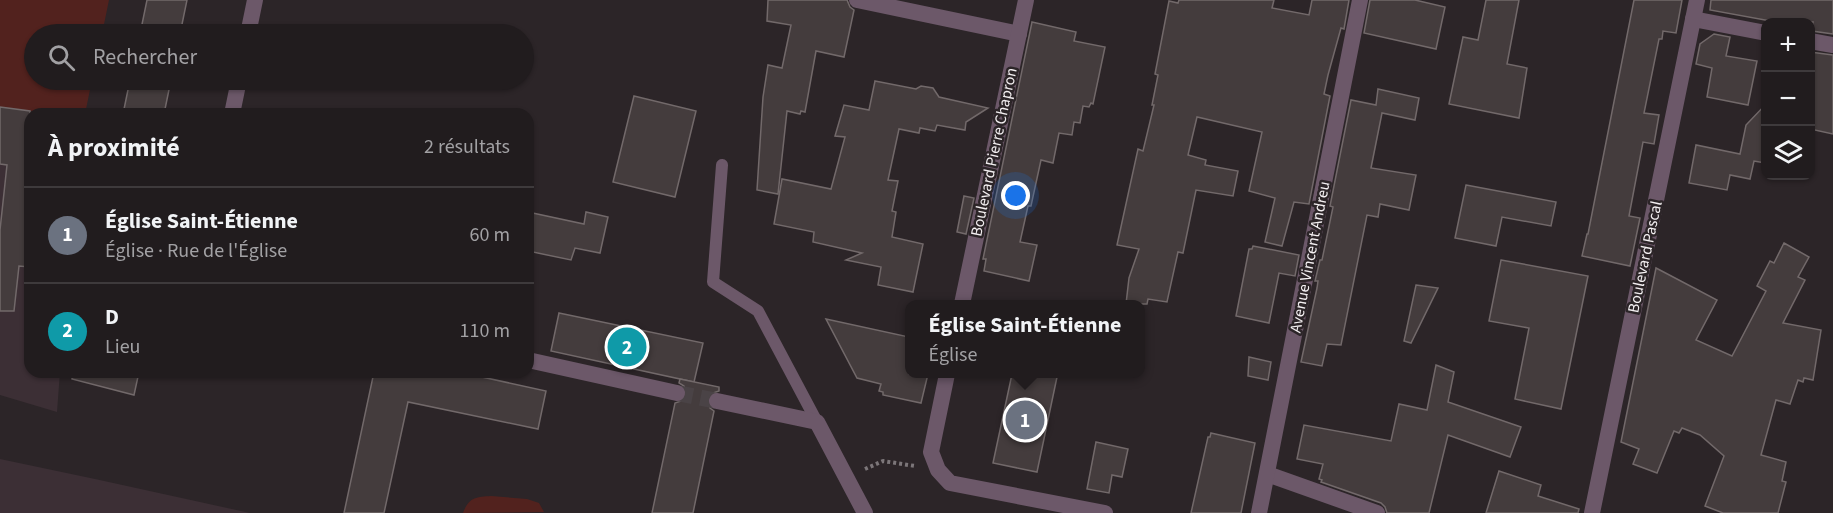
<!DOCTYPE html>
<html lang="fr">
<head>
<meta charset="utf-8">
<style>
	body { margin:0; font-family:"Source Sans 3",sans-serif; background:#2d292b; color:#f1f3f6 }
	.controls { position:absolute; right:18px; top:18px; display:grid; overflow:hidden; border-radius:12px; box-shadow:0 2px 4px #0004 }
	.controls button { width:54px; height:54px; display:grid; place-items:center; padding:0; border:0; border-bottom:2px solid #3e3a3c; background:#211c1e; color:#f1f3f6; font:30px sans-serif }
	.you { position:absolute; left:1016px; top:196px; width:21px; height:21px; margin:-15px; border:4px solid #fff; border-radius:50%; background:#1a73e8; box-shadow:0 0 0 9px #1a73e833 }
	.badge { display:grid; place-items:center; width:39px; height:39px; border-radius:50%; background:#2563eb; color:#fff; font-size:20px; font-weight:700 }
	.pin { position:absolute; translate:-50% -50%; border:3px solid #fff; box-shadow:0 2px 6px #0006 }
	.popup { position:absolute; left:905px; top:300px; width:240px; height:78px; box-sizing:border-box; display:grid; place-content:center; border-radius:12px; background:#211c1e; filter:drop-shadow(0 2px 4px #0005); font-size:20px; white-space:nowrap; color:#a2a1a4 }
	.popup b { font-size:22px; color:#f1f3f6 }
	.popup::after { content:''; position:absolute; left:50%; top:100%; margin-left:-12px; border:12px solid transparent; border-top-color:#211c1e }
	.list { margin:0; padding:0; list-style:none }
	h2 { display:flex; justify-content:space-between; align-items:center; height:78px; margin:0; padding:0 24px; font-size:26px }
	h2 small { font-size:20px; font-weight:400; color:#a2a1a4 }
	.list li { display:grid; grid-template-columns:39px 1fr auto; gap:18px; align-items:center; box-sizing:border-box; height:96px; padding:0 24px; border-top:2px solid #3e3a3c }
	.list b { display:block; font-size:22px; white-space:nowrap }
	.list p { margin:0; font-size:20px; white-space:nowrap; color:#a2a1a4 }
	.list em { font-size:20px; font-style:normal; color:#a2a1a4 }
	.icon { flex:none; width:33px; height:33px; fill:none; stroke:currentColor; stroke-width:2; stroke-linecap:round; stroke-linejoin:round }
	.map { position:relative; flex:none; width:1833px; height:513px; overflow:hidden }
	.search { position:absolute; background:#211c1e; box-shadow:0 2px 4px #0004; left:24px; top:24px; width:510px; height:66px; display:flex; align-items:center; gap:15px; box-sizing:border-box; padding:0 21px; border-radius:33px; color:#a2a1a4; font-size:22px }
	.panel { position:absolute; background:#211c1e; box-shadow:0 2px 4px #0004; left:24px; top:108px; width:510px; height:270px; border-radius:18px }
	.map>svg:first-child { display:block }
</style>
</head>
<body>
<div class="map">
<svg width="1833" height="513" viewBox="0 0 1833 513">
	<rect width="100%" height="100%" fill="#2c2528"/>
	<!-- built -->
	<g fill="#3c2f35">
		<path d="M0 107 50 114H30V372H60L57 412 0 395Z"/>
		<path d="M0 459 95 479 250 513H0Z"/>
	</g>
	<!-- green -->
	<g fill="#52221e">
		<path d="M0 0H109L102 34H34V80H92L85 114H50L0 107Z"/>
		<path d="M491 496 527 499 539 503 544 512 463 513C469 497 476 497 491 496Z"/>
	</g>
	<!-- building -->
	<g fill="#443c3d" stroke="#72696a" stroke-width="1.5">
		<path d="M147 0H187L180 34H140Z"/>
		<path d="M768 0H847L850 7 854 10 844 57 816 51 805 112 801 111 800 114 787 111 778 194 757 190 763 97 768 65 782 68 791 25 767 21Z"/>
		<path d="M1179 0H1274L1272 8 1309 15 1312 0H1349L1344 29 1341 28 1328 75 1324 94 1330 96 1309 204 1294 202 1282 246 1265 242 1275 198 1249 191 1262 132 1197 117 1188 155 1206 160 1205 165 1238 171 1233 196 1196 190 1183 253 1178 252 1167 302 1148 299 1147 304H1126L1129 278 1139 249 1117 245 1138 149 1143 151 1154 105H1152L1158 75 1155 74 1169 1 1178 3Z"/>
		<path d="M1370 0H1415L1445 7 1436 49 1364 33Z"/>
		<path d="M1486 0H1519L1507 64 1527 68 1519 118 1449 104 1463 37 1478 40Z"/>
		<path d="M1634 0H1682L1676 33 1663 31 1662 39H1659L1644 113 1659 115 1654 144 1643 142 1629 216 1640 218 1630 266 1582 256 1587 234H1588Z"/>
		<path d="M1711 0H1833V34L1812 31 1813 22H1776L1710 10Z"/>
		<path d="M1032 22 1076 32 1074 41 1105 47 1093 104 1091 103 1089 107 1083 106 1080 123 1074 122 1072 135 1059 133 1053 163 1041 160 1031 206H1028L1020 242 1037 245 1029 281 984 271 986 259H983Z"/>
		<path d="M1714 34 1730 37 1726 56 1757 61 1748 105 1707 97 1712 68 1696 64 1700 44Z"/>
		<path d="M1810 52 1833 55V134L1810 129Z"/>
		<path d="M130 80H171L164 114H123Z"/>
		<path d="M875 81 916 89 921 86 933 88 939 97 988 108 966 122 965 130 937 125 935 131 920 128 919 133 899 129 888 180 898 181 892 211 896 212 892 237 923 244 913 292 878 285 881 267 846 260 862 253 813 242 814 232 774 224 782 179 831 189 845 137 835 136 844 105 869 110Z"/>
		<path d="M1378 89 1419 98 1415 120 1382 113 1371 168 1416 175 1409 210 1380 204 1378 217 1367 215 1341 345 1327 344 1322 366 1301 362 1317 288 1318 281H1315L1320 260H1322L1333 207 1330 206 1351 100 1376 105Z"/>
		<path d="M634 96 696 111 675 197 613 182Z"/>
		<path d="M1766 104V163L1754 161 1750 179 1730 175 1727 190 1689 183 1696 145 1740 154 1746 125Z"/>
		<path d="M0 107 30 111V267L19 266 14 311H0V230L7 165 0 164Z"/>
		<path d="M1466 185 1556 202 1551 226 1502 217 1496 246 1455 238Z"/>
		<path d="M964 196 974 198 966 234 957 232Z"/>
		<path d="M528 212 584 224 586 212 608 217 600 253 575 248 571 260 528 251Z"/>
		<path d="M1784 243 1809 257 1798 277 1805 280 1783 323 1821 330 1813 380 1804 378 1803 382 1798 380 1790 404 1776 400 1761 455 1786 462 1782 481 1786 482 1778 513H1723L1705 506 1724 456 1700 435 1682 428 1679 433 1674 431 1657 473 1633 464 1639 449 1621 442 1656 268 1717 300 1696 340 1732 356 1766 291 1757 286 1770 261 1774 263Z"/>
		<path d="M1253 246 1299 255 1295 276 1279 273 1269 323 1236 316 1249 249H1252Z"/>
		<path d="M1501 260 1588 276 1561 409 1515 399 1529 328 1489 321Z"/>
		<path d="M1416 285 1438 288 1411 343 1404 341Z"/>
		<path d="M559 313 703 343 694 382 551 351Z"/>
		<path d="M826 319 909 337V374H928L921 403 883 395V392L879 391 881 384 857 378Z"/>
		<path d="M1249 357 1271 362 1268 380 1248 376Z"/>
		<path d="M1436 365 1454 372 1448 402 1521 427 1510 457 1448 435 1429 513H1387L1385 507 1381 503 1321 482 1322 480 1319 479 1323 464 1297 459 1304 425 1391 441 1399 404 1427 410Z"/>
		<path d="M73 372H139L134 395 72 379Z"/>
		<path d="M374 372H459L546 391 538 429 408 402 384 513H344Z"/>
		<path d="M1012 374H1037L1057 377 1037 472 993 463Z"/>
		<path d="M680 379 719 387V391L710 394 707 399 710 408 714 411 693 513H652L675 403 684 400 687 395 684 386 679 383Z"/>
		<path d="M1211 433 1255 443 1241 513H1191L1208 437H1210Z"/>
		<path d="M1096 442 1128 449 1122 477 1112 475 1109 493 1087 489Z"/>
		<path d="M1499 471 1541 485 1538 496 1579 509 1578 513H1486Z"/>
	</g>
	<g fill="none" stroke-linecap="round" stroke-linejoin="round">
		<!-- minor-tunnel -->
		<path stroke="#4a4346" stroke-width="16" stroke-dasharray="16 8" stroke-linecap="butt" d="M677 393 717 401"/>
		<!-- path -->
		<path stroke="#7c7679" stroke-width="4" stroke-dasharray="3 3" stroke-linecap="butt" d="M865 469 883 461 915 466"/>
		<!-- service -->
		<path stroke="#6c5869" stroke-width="12" d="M722 165 713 282 758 311 817 422"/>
		<!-- minor -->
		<g stroke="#6c5869" stroke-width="16">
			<path d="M857 0 1019 34"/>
			<path d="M1693 19 1766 33"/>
			<path d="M248 34 255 0"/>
			<path d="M1810 41 1833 45"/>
			<path d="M232 114 239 80"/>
			<path d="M962 304 1026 0"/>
			<path d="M528 360 677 393"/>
			<path d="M947 374 931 452 938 470 950 483 1105 513"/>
			<path d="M717 401 817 422 865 513"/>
			<path d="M1267 474 1377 513"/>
			<path d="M1259 513 1360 0"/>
			<path d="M1592 513 1697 0"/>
		</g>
	</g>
	<g text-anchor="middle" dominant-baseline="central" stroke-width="5" stroke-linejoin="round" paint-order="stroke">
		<!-- street labels -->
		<g font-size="16" fill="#f3eff1" stroke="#2c2528">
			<text transform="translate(994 152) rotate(-78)">Boulevard Pierre Chapron</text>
			<text transform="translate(1310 257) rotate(-79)">Avenue Vincent Andreu</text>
			<text transform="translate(1645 257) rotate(-78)">Boulevard Pascal</text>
		</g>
	</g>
</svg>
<div class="controls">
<button>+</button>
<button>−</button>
<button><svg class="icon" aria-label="layers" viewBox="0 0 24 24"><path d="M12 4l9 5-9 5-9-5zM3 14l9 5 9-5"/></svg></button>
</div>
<div class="you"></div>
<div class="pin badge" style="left:1025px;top:420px;background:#6b7280">1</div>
<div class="popup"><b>Église Saint-Étienne</b>Église</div>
<div class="pin badge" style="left:627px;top:347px;background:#0f9aa8">2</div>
<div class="search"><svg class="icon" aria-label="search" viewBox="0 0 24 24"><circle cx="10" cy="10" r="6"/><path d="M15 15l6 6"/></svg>Rechercher</div>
<section class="panel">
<h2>À proximité<small>2 résultats</small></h2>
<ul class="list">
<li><span class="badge" style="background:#6b7280">1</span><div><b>Église Saint-Étienne</b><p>Église · Rue de l'Église</p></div><em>60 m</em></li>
<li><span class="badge" style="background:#0f9aa8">2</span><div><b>D</b><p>Lieu</p></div><em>110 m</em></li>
</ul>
</section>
</div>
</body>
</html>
